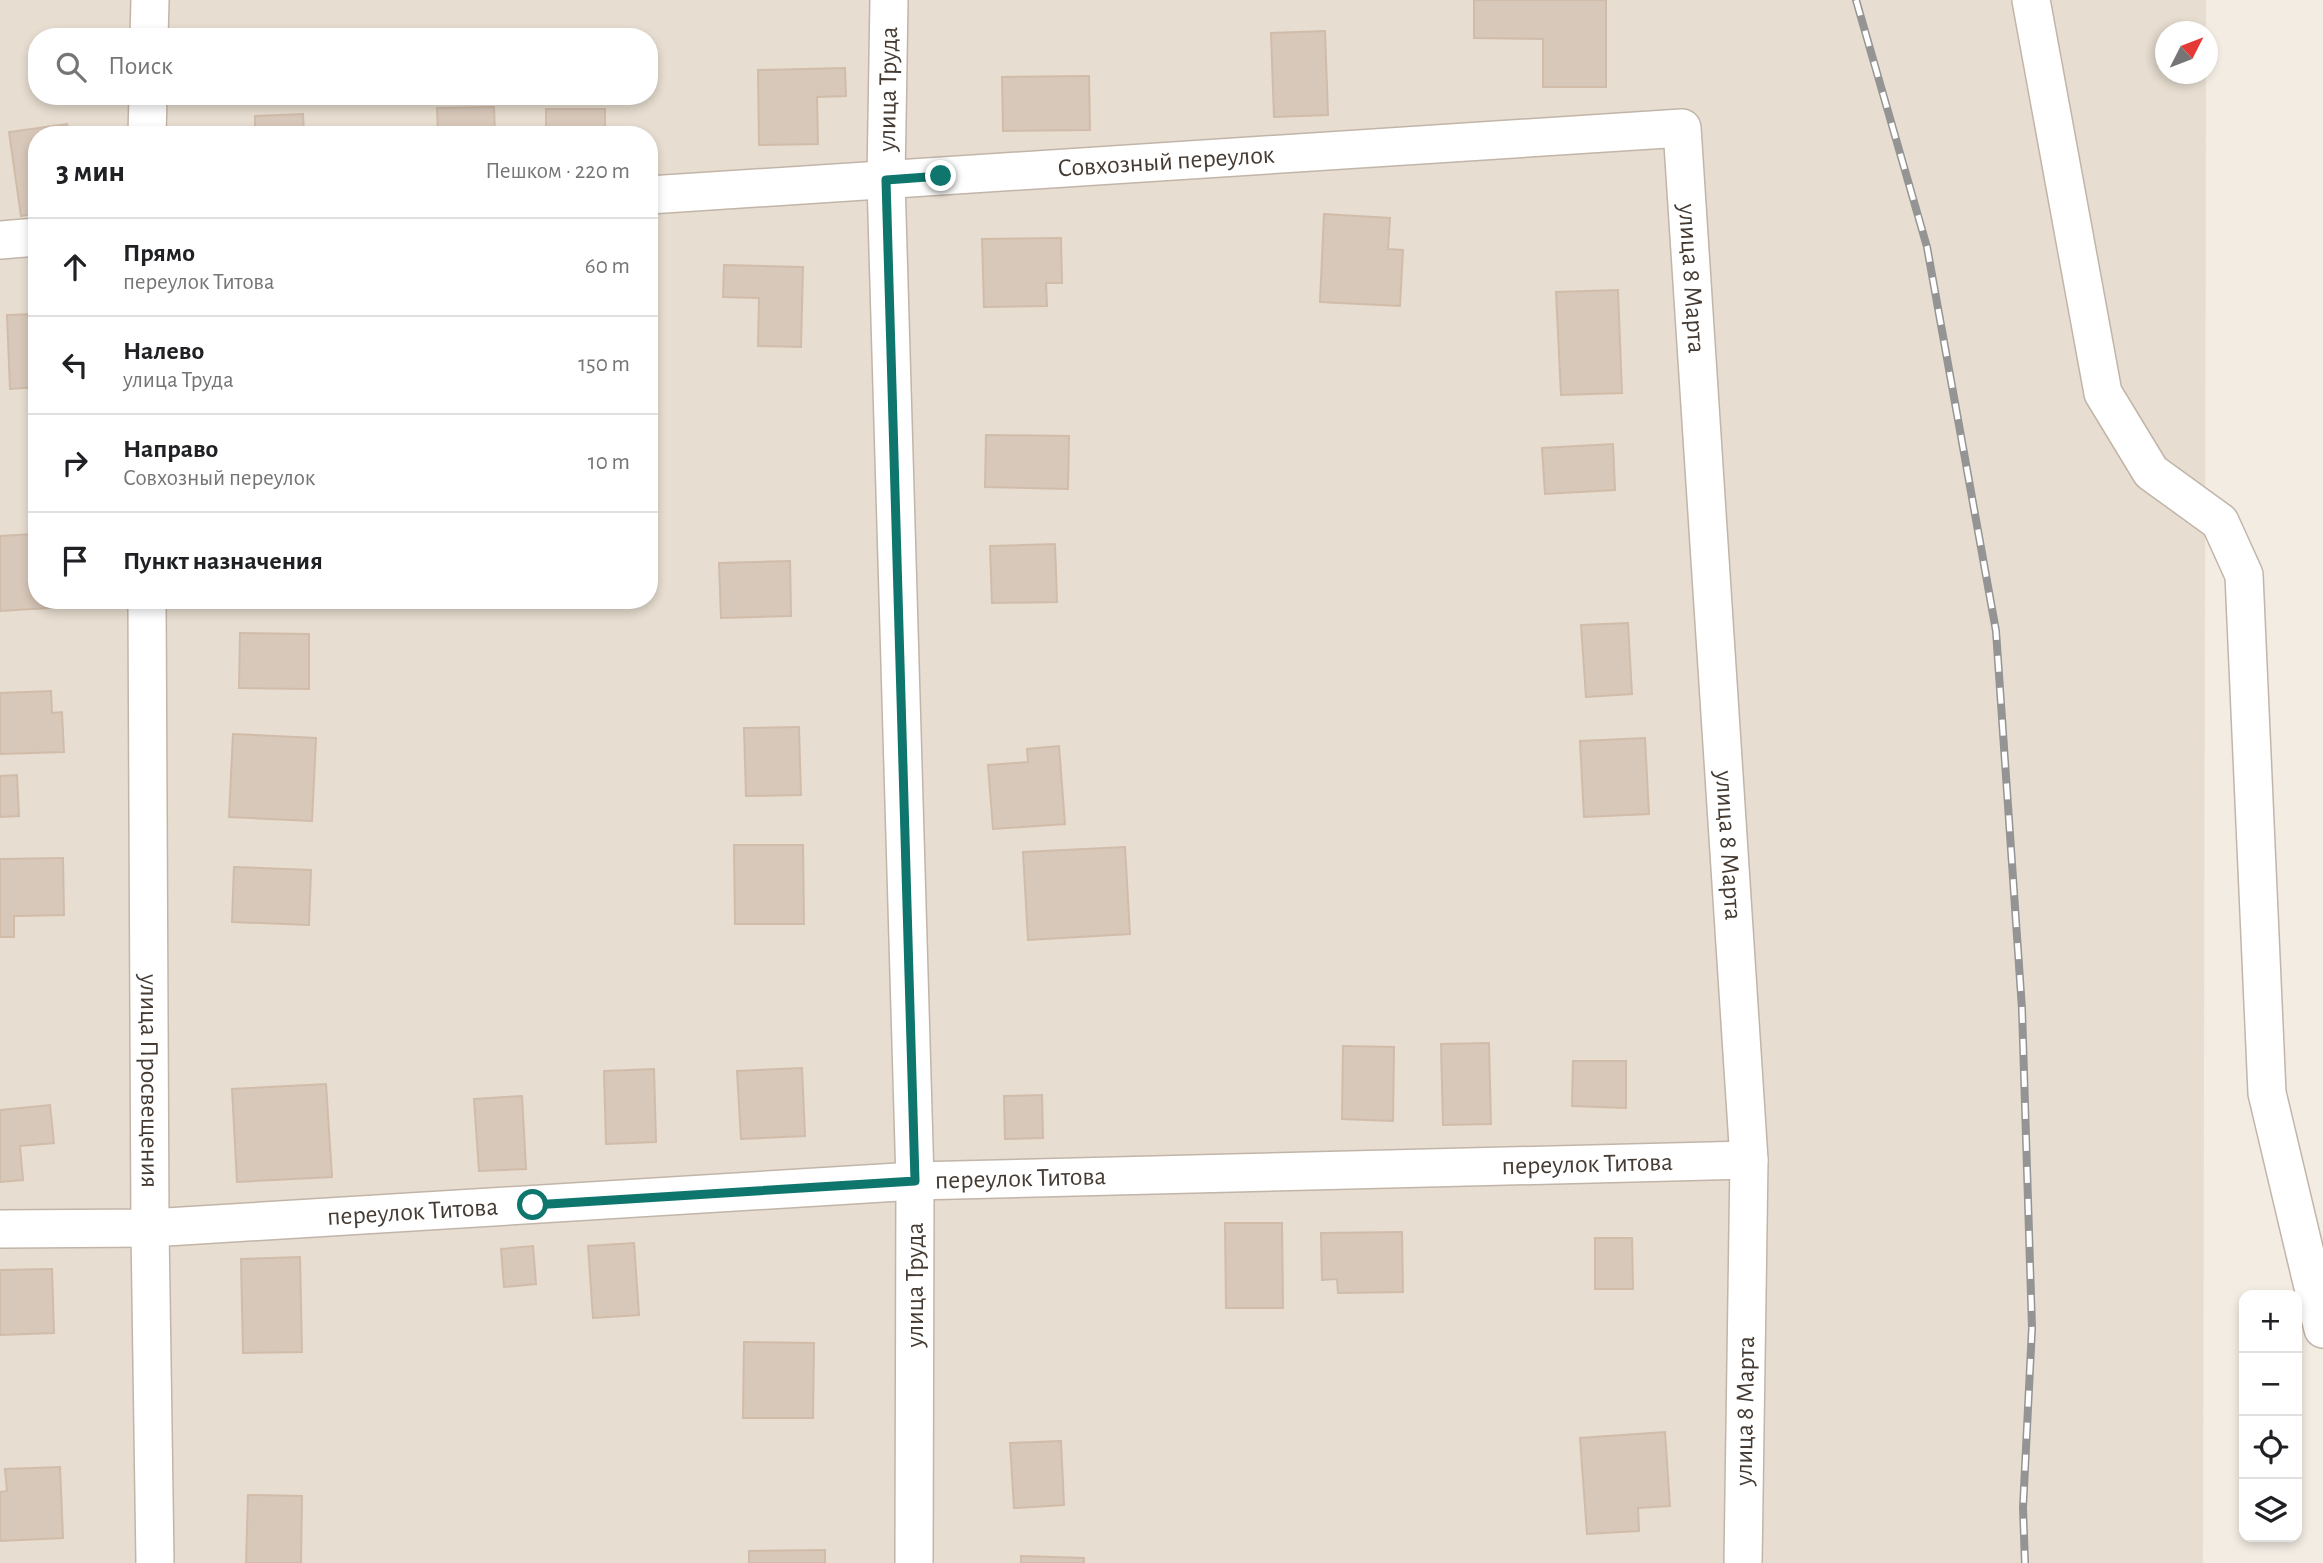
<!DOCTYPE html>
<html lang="ru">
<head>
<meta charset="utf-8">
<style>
	body { margin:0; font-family:"Alegreya Sans",sans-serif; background:#f2f2f2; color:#202124 }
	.controls { position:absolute; right:21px; bottom:21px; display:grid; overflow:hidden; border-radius:14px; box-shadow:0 4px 10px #0003 }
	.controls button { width:63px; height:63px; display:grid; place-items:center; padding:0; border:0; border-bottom:2px solid #e0e0e0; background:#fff; color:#202124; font:35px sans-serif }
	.compass { position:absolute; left:2155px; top:21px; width:63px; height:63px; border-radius:50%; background:#fff; box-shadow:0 4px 10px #0003; rotate:48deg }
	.stop { position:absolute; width:21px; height:21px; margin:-16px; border:5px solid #0f766e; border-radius:50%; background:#fff }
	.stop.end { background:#0f766e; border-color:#fff; box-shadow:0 2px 7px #0008 }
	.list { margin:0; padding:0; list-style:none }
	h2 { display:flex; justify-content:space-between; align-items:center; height:91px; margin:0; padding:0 28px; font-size:30px }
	h2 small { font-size:23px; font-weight:400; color:#757577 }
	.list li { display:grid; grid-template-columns:46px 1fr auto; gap:21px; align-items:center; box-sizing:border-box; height:98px; padding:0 28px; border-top:2px solid #e0e0e0 }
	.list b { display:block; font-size:26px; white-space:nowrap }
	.list p { margin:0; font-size:23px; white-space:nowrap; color:#757577 }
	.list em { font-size:23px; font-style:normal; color:#757577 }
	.icon { flex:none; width:38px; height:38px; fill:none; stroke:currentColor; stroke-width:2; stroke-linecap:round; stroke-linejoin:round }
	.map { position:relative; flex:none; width:2323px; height:1563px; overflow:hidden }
	.search { position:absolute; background:#fff; box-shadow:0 4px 10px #0003; left:28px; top:28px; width:630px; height:77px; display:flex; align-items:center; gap:18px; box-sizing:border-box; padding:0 24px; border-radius:28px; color:#757577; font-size:26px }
	.panel { position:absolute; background:#fff; box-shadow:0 4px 10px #0003; left:28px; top:126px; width:630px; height:483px; border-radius:28px }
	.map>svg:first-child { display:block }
</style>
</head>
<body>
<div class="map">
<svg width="2323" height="1563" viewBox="0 0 2323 1563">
	<rect width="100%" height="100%" fill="#f3ece3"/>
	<!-- residential -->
	<path fill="#e7ddd0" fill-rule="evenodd" d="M0 0H2206V31L2166 32V74H2206L2203 1563H0ZM37 37H649V96H37ZM37 135H649V600H37Z"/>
	<!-- building -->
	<g fill="#d8c8ba" stroke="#d1bcaa" stroke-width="2">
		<path d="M1474 0H1606V87H1543V39L1474 38Z"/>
		<path d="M1325 31 1328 115 1274 117 1271 33Z"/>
		<path d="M845 68 846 96 817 97 818 144 759 145 758 70Z"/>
		<path d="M1089 76 1090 130 1003 131 1002 77Z"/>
		<path d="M494 107 495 135H438L437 108Z"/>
		<rect x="546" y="109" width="59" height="26"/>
		<path d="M303 114 304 135H255V116Z"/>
		<path d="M67 124 69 135H37V213L21 216 9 132Z"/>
		<path d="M1324 214 1390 218 1388 249 1403 250 1400 306 1320 302Z"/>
		<path d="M1061 238 1062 283H1046L1047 306 984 307 982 239Z"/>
		<path d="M724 265 803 267 801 347 758 346 759 298 723 297Z"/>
		<path d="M649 277H652L655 359H649Z"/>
		<path d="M1618 290 1622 393 1561 395 1556 292Z"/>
		<path d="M37 314V387L10 389 7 315Z"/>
		<path d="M986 435 1069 436 1068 489 985 487Z"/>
		<path d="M1613 444 1615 490 1545 494 1542 448Z"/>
		<path d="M32 534 34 565H37V600H63L64 607 0 611V536Z"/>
		<path d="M1055 544 1057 602 992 603 990 546Z"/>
		<path d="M790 561 791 616 721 618 719 563Z"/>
		<path d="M1628 623 1632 694 1586 697 1581 625Z"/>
		<path d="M240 633 309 634V689L239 688Z"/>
		<path d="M51 691 52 713 62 712 64 752 0 754V693Z"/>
		<path d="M799 727 801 795 746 796 744 728Z"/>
		<path d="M233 734 316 738 312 821 229 817Z"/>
		<path d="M1645 738 1649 814 1584 817 1580 741Z"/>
		<path d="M1059 746 1065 824 993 829 988 765 1028 762 1027 749Z"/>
		<path d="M17 775 19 816 0 817V776Z"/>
		<path d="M734 845H803L804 924H735Z"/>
		<path d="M1125 847 1130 934 1028 940 1023 852Z"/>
		<path d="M63 858 64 915 14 916V937H0V859Z"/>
		<path d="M234 867 311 870 309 925 232 922Z"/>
		<path d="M1489 1043 1491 1124 1443 1125 1441 1044Z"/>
		<path d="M1343 1046 1394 1047 1393 1121 1342 1119Z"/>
		<path d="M1573 1061H1626V1108L1572 1106Z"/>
		<path d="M802 1068 805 1136 741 1139 737 1071Z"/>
		<path d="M654 1069 656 1142 606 1144 604 1071Z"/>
		<path d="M326 1084 332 1177 237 1182 232 1089Z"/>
		<path d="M1042 1095 1043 1138 1005 1139 1004 1096Z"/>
		<path d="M522 1096 526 1169 479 1171 474 1099Z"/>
		<path d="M50 1105 54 1143 20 1146 23 1180 0 1182V1110Z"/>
		<path d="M1225 1223H1282L1283 1308H1226Z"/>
		<path d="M1402 1232 1403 1292 1338 1293 1337 1279 1322 1280 1321 1233Z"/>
		<path d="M1595 1238H1632L1633 1289H1595Z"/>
		<path d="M634 1243 639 1315 593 1318 588 1246Z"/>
		<path d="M533 1246 536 1284 504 1287 501 1249Z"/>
		<path d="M300 1257 302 1352 243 1353 241 1259Z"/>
		<path d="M52 1269 54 1333 0 1335V1270Z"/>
		<path d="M744 1342 814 1343 813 1418H743Z"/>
		<path d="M1665 1432 1670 1506 1638 1508 1639 1531 1587 1534 1580 1438Z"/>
		<path d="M1061 1441 1064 1505 1014 1508 1010 1443Z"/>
		<path d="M60 1467 63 1538 0 1541V1492L7 1491 5 1469Z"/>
		<path d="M248 1495 302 1496 301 1563H246Z"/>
		<path d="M825 1550V1563H749V1551Z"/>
		<path d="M1021 1556 1084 1558V1563H1021Z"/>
	</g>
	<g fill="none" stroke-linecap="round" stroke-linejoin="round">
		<!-- minor casing -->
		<g stroke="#c2b5a8" stroke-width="40">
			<g id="minor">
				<path d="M889 0 886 180 915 1181 914 1563"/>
				<path d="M2031 0 2103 393 2151 472 2220 522 2244 575 2267 1093 2323 1329"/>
				<path d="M149 37 150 0"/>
				<path d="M147 135 148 96"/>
				<path id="s1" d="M649 195 1682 128 1749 1160 1743 1563"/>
				<path d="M0 240 37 237"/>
				<path id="s2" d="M147 600 150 1228 155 1563"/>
				<path id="s3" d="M0 1229 150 1228 915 1181 1749 1160"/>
			</g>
		</g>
		<!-- minor -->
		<use href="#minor" stroke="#fff" stroke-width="37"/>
		<!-- rail casing -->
		<g stroke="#949494" stroke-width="8">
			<path id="rail" d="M1856 0 1927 247 1996 631 2022 1009 2032 1328 2023 1508 2025 1563"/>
		</g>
		<!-- rail -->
		<use href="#rail" stroke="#fff" stroke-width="5" stroke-dasharray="16" stroke-linecap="butt"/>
	</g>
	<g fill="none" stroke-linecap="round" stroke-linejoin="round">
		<!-- route -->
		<path stroke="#0f766e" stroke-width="9" d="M533 1205 915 1181 886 180 941 176"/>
	</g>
	<g text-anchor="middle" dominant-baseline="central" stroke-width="5" stroke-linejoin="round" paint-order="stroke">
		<!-- street labels -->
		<g font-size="26" fill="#453b33" stroke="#fff">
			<text transform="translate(888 89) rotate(-89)">улица Труда</text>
			<text stroke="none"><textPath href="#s1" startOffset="518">Совхозный переулок</textPath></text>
			<text stroke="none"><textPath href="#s1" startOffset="1186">улица 8 Марта</textPath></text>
			<text stroke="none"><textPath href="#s1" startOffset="1754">улица 8 Марта</textPath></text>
			<text stroke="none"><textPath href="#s2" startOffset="481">улица Просвещения</textPath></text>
			<text stroke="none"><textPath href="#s3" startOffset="1589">переулок Титова</textPath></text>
			<text stroke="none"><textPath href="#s3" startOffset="1022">переулок Титова</textPath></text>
			<text stroke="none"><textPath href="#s3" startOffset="413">переулок Титова</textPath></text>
			<text transform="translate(915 1285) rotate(-90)">улица Труда</text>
			<text transform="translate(1745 1411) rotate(-89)">улица 8 Марта</text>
		</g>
	</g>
</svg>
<div class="controls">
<button>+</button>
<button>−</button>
<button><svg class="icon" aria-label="locate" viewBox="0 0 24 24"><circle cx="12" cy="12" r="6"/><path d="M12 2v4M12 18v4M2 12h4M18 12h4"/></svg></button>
<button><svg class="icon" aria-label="layers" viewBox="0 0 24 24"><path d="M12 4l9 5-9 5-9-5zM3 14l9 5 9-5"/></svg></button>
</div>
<svg class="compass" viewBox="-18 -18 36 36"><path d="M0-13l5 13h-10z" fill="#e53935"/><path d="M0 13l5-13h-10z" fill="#757577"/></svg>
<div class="stop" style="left:533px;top:1205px"></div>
<div class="stop end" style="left:941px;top:176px"></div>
<div class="search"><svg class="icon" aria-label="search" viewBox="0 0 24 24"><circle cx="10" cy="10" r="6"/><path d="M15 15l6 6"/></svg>Поиск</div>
<section class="panel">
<h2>3 мин<small>Пешком · 220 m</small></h2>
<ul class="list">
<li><svg class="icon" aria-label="ahead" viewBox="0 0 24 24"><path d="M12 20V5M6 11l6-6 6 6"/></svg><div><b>Прямо</b><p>переулок Титова</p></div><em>60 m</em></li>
<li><svg class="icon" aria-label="left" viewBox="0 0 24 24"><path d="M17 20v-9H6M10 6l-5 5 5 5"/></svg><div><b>Налево</b><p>улица Труда</p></div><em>150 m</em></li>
<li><svg class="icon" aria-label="right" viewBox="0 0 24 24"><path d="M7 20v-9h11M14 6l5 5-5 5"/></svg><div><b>Направо</b><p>Совхозный переулок</p></div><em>10 m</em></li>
<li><svg class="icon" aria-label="arrive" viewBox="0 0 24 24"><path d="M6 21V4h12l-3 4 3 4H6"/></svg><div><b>Пункт назначения</b></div></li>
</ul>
</section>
</div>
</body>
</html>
